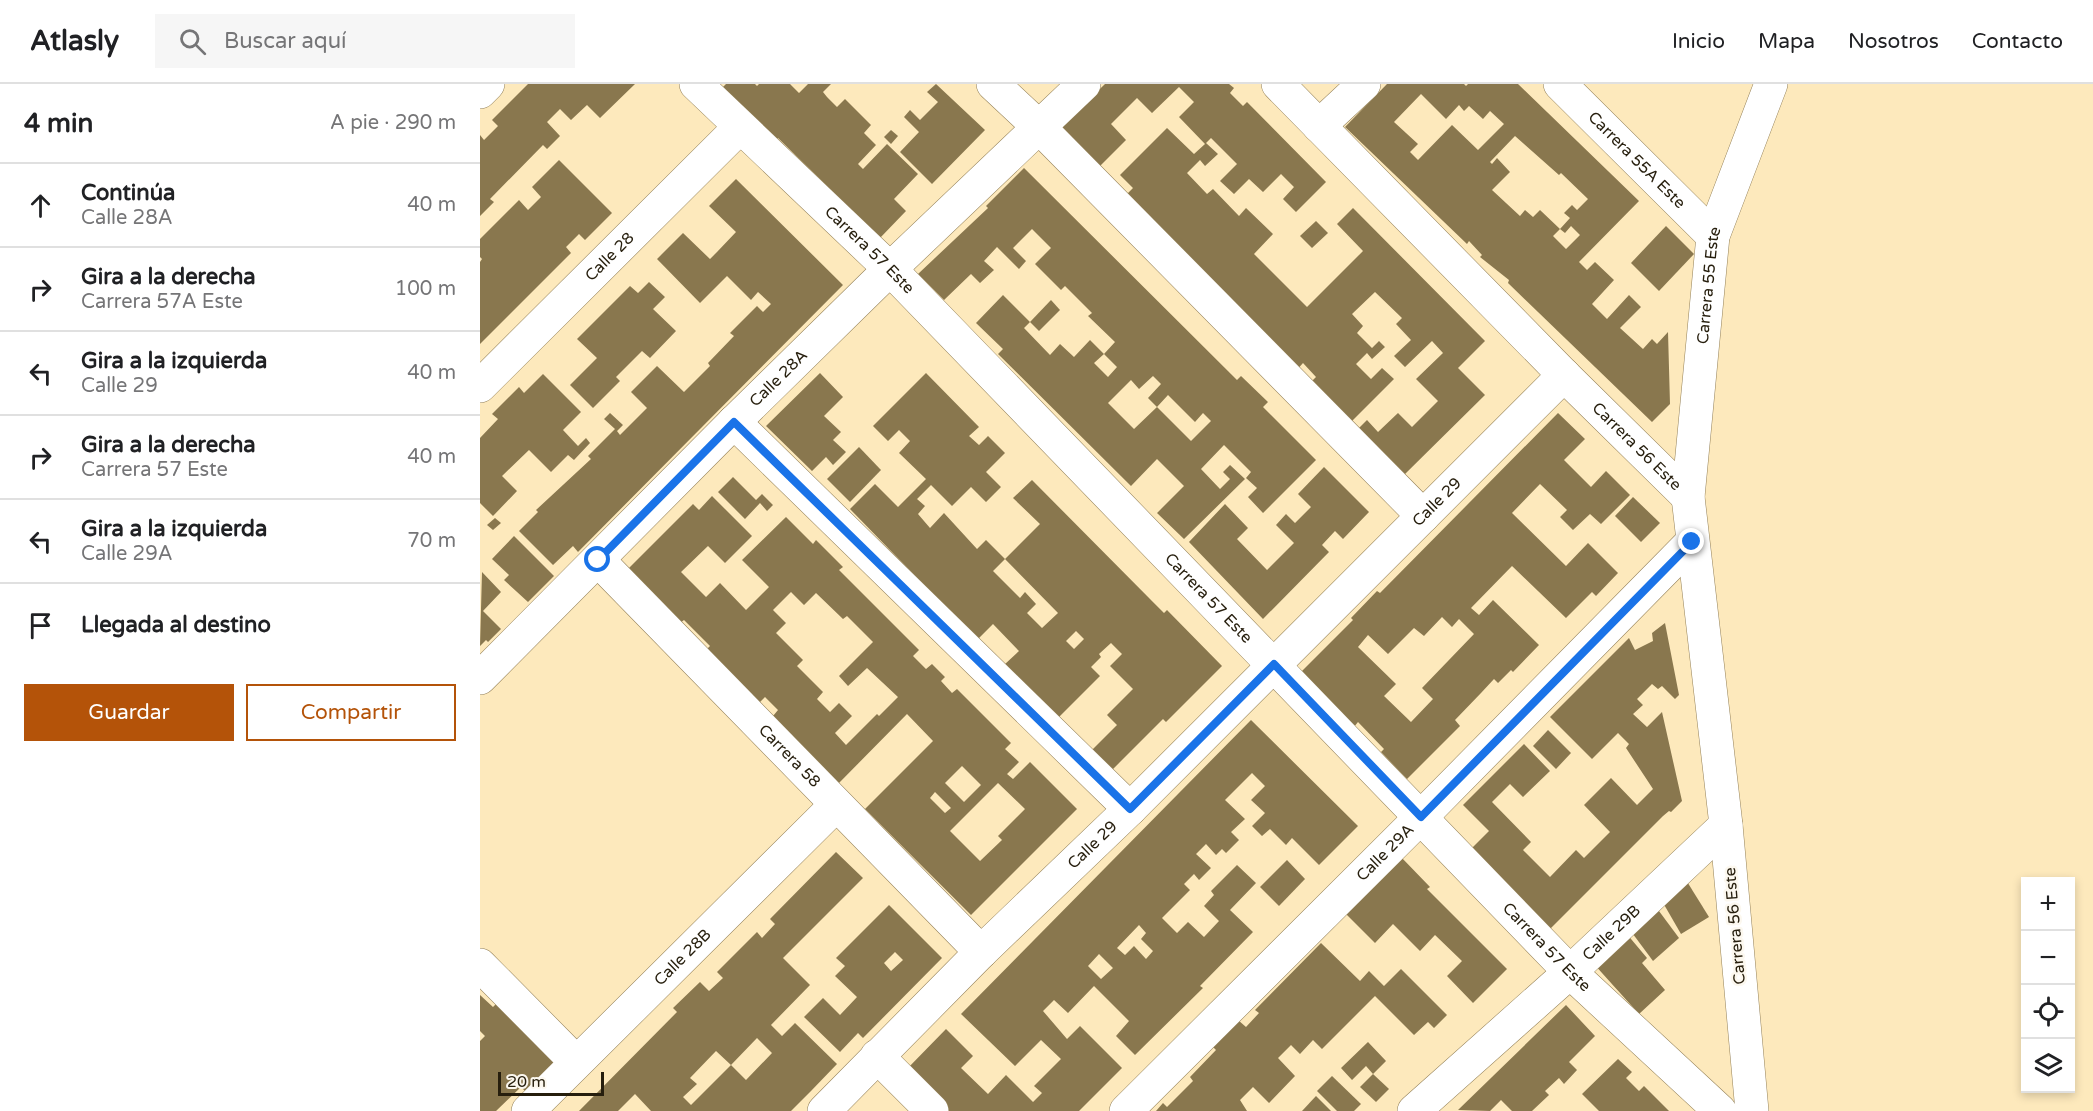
<!DOCTYPE html>
<html lang="es">
<head>
<meta charset="utf-8">
<style>
	body { margin:0; font-family:"Varela Round",sans-serif; background:#f6f6f6; color:#202124 }
	.controls { position:absolute; right:18px; bottom:18px; display:grid; overflow:hidden; border-radius:0px; box-shadow:0 3px 9px #0003 }
	.controls button { width:54px; height:54px; display:grid; place-items:center; padding:0; border:0; border-bottom:2px solid #e0e0e0; background:#fff; color:#202124; font:30px sans-serif }
	.scale { position:absolute; left:18px; bottom:15px; width:106px; box-sizing:border-box; padding-left:6px; border:3px solid #261e0d; border-top:0; font-size:16px; line-height:21px; white-space:nowrap; color:#261e0d; -webkit-text-stroke:4px #fcf8ef; paint-order:stroke }
	.stop { position:absolute; width:18px; height:18px; margin:-14px; border:4px solid #1a73e8; border-radius:50%; background:#fff }
	.stop.end { background:#1a73e8; border-color:#fff; box-shadow:0 2px 6px #0008 }
	.list { margin:0; padding:0; list-style:none }
	h2 { display:flex; justify-content:space-between; align-items:center; height:78px; margin:0; padding:0 24px; font-size:26px }
	h2 small { font-size:20px; font-weight:400; color:#757577 }
	.list li { display:grid; grid-template-columns:39px 1fr auto; gap:18px; align-items:center; box-sizing:border-box; height:84px; padding:0 24px; border-top:2px solid #e0e0e0 }
	.list b { display:block; font-size:22px; white-space:nowrap }
	.list p { margin:0; font-size:20px; white-space:nowrap; color:#757577 }
	.list em { font-size:20px; font-style:normal; color:#757577 }
	.actions { display:flex; gap:12px; padding:18px 24px }
	.actions a { flex:1; padding:14px 0; border:2px solid #b45309; border-radius:0px; text-align:center; font-size:21px; color:#b45309 }
	.actions .main { background:#b45309; color:#fff }
	.icon { flex:none; width:33px; height:33px; fill:none; stroke:currentColor; stroke-width:2; stroke-linecap:round; stroke-linejoin:round }
	.map { position:relative; flex:none; width:1613px; height:1027px; overflow:hidden }
	header { display:flex; align-items:center; gap:36px; box-sizing:border-box; height:84px; padding:0 30px; background:#fff; border-bottom:2px solid #e0e0e0 }
	header strong { font-size:28px }
	nav { display:flex; gap:33px; margin-inline-start:auto; font-size:21px }
	.search { width:420px; height:54px; background:#f6f6f6; display:flex; align-items:center; gap:15px; box-sizing:border-box; padding:0 21px; border-radius:0px; color:#757577; font-size:22px }
	main { display:flex }
	aside { flex:1; background:#fff }
	.map>svg:first-child { display:block }
</style>
</head>
<body>
<header>
<strong>Atlasly</strong>
<div class="search"><svg class="icon" aria-label="search" viewBox="0 0 24 24"><circle cx="10" cy="10" r="6"/><path d="M15 15l6 6"/></svg>Buscar aquí</div>
<nav><a>Inicio</a><a>Mapa</a><a>Nosotros</a><a>Contacto</a></nav>
</header>
<main>
<aside>
<h2>4 min<small>A pie · 290 m</small></h2>
<ul class="list">
<li><svg class="icon" aria-label="ahead" viewBox="0 0 24 24"><path d="M12 20V5M6 11l6-6 6 6"/></svg><div><b>Continúa</b><p>Calle 28A</p></div><em>40 m</em></li>
<li><svg class="icon" aria-label="right" viewBox="0 0 24 24"><path d="M7 20v-9h11M14 6l5 5-5 5"/></svg><div><b>Gira a la derecha</b><p>Carrera 57A Este</p></div><em>100 m</em></li>
<li><svg class="icon" aria-label="left" viewBox="0 0 24 24"><path d="M17 20v-9H6M10 6l-5 5 5 5"/></svg><div><b>Gira a la izquierda</b><p>Calle 29</p></div><em>40 m</em></li>
<li><svg class="icon" aria-label="right" viewBox="0 0 24 24"><path d="M7 20v-9h11M14 6l5 5-5 5"/></svg><div><b>Gira a la derecha</b><p>Carrera 57 Este</p></div><em>40 m</em></li>
<li><svg class="icon" aria-label="left" viewBox="0 0 24 24"><path d="M17 20v-9H6M10 6l-5 5 5 5"/></svg><div><b>Gira a la izquierda</b><p>Calle 29A</p></div><em>70 m</em></li>
<li><svg class="icon" aria-label="arrive" viewBox="0 0 24 24"><path d="M6 21V4h12l-3 4 3 4H6"/></svg><div><b>Llegada al destino</b></div></li>
</ul>
<div class="actions"><a class="main">Guardar</a><a>Compartir</a></div>
</aside>
<div class="map">
<svg width="1613" height="1027" viewBox="0 0 1613 1027">
	<rect width="100%" height="100%" fill="#fde9bc"/>
	<!-- building -->
	<g fill="#89774e" fill-rule="evenodd">
		<path d="M48 0H155L120 34 107 21 91 36 80 25 67 38 80 52 67 65 63 61 10 115 14 118 0 132V51L4 56 18 42 12 36Z"/>
		<path d="M246 0H275L277 2 279 0H310L319 9 328 0H351L343 8 347 13 357 23 365 15 391 41 384 49 396 61 378 80 383 85 407 60 438 90 414 115 426 127 400 154 298 54 295 57 242 4Z"/>
		<path d="M456 0 505 46 452 100 420 68 439 48 424 33 430 26 440 36 458 18 447 8Z"/>
		<path d="M625 0H749L754 4 750 9 763 22 767 18 846 98 816 128 803 115 814 103 801 90 783 108 769 95 754 110 740 97 757 80 731 54 726 59 738 70 725 82 720 76 707 89 727 110 733 105 759 132 766 124 793 150 774 170 827 223 883 167 857 140 873 124 1005 257 978 284 1005 311 925 390 879 344 887 336 898 348 918 329 932 343 958 317 936 295 963 269 952 257 925 283 914 272 931 256 916 240 922 234 895 208 872 230 883 242 877 249 892 264 899 257 905 263 892 275 887 269 876 280 891 295 902 284 914 295 872 337 832 297 836 293 823 279 815 288 647 110 653 104 640 91 687 44 714 70 725 60 699 33 714 18 699 3 672 29 657 14 631 40 646 56 620 82 581 43Z"/>
		<path d="M907 0H984L986 2 988 0H1038L1159 117 1099 178 1107 186 1115 178 1134 196 1112 220 1127 235 1149 211 1161 223 1140 244 1163 265 1172 255 1177 260 1188 248 1190 320 1172 338 1028 199 1029 196 1000 173 1002 171 989 157 987 160 865 43ZM941 10 966 35 979 21 984 27 989 22 1003 35 1010 27 1024 40 998 66 972 41 938 76 930 68 938 60 914 38ZM1035 52 1079 91 1081 89 1108 115 1097 126 1092 121 1084 129 1090 134 1080 145 1085 149 1091 142 1100 151 1086 165 1073 152 1080 145 1060 126 1053 133 1045 126 1040 132 1012 106 1030 88 1017 74 1012 80 1010 78Z"/>
		<path d="M411 46 418 52 411 60 404 53Z"/>
		<path d="M79 76 132 129 105 156 99 150 86 163 91 169 0 260V178L2 175 0 173V155L39 116 48 126 61 113 52 103Z"/>
		<path d="M544 84 757 296 761 292 788 318 783 323 836 376 783 429 768 413 777 404 766 394 771 388 744 361 721 385 740 405 750 395 743 388 750 381 765 395 704 455 677 429 704 402 677 375 651 402 518 270 523 265 496 239 523 211 550 238 544 244 570 271 580 260 594 273 610 256 624 270 614 279 628 293 637 283 624 270 635 258 608 232 612 229 585 202 581 206 555 180 571 164 552 145 533 164 546 177 539 185 517 163 504 177 514 186 500 199 491 190 464 216 438 190 508 124 506 122ZM673 292 681 300 668 314 677 323 688 311 715 338 723 329 731 337 711 357 677 323 654 345 628 319 651 296 659 305Z"/>
		<path d="M256 95 363 201 98 468 93 462 73 481 39 447 58 428 56 426 111 375 108 372 135 345 124 335 130 329 143 341 137 347 140 351 167 324 151 308 177 282 204 308 230 282 228 279 254 252 250 249 277 222 283 228 291 220 278 208 271 216 247 192 220 219 177 175 203 149 230 175 237 168 256 148 229 122Z"/>
		<path d="M836 137 848 149 832 164 820 152Z"/>
		<path d="M1186 142 1214 170 1179 207 1151 179Z"/>
		<path d="M169 198 185 213 173 225 196 247 170 274 162 267 136 293 140 297 113 324 90 301 117 274 97 255 150 202 158 209Z"/>
		<path d="M571 216 580 226 559 247 550 238Z"/>
		<path d="M340 289 363 313 344 332 361 348 353 356 366 368 353 381 346 373 332 387 286 342Z"/>
		<path d="M446 289 499 343 489 352 499 361 508 352 525 369 506 388 521 403 506 418 491 403 472 422 451 401 437 415 445 422 438 430 450 444 464 429 497 465 506 456 525 475 513 487 540 514 545 508 556 520 547 529 562 544 578 529 525 475 560 440 533 414 552 396 670 515 684 529 687 526 742 582 686 638 683 635 630 688 610 668 637 641 627 631 653 605 630 582 642 570 631 559 619 570 621 573 611 583 620 592 577 635 524 581 539 567 513 540 498 555 442 504 445 502 370 425 395 400 418 423 446 395 419 369 430 357 419 346 408 357 393 342ZM596 547 604 555 594 565 586 557Z"/>
		<path d="M63 290 101 328 83 346 98 362 106 354 110 359 94 376 88 371 71 388 49 366 22 392 37 407 13 432 0 419V354L18 335 12 330 39 303 44 309Z"/>
		<path d="M1078 329 1105 355 1084 376 1111 403 1126 387 1150 411 1121 440 1110 430 1093 446 1080 433 1087 426 1060 400 1032 429 1086 482 1108 459 1138 489 1116 512 1112 508 1086 534 1032 482 991 524 999 531 1013 516 1059 561 1033 588 1031 586 1018 599 1014 595 1001 609 975 636 980 642 927 695 901 668 904 665 878 638 874 643 820 589 873 536 871 534 897 507 900 509ZM962 533 972 543 979 535 994 550 942 604 953 615 931 638 904 612 916 600 878 563 888 551 908 570 934 544 944 552Z"/>
		<path d="M379 363 401 386 370 418 347 395Z"/>
		<path d="M844 383 889 428 863 455 855 447 842 461 849 468 783 535 709 458 745 420 768 444 757 455 787 486 814 459 796 441 806 430 815 439 831 423 818 410Z"/>
		<path d="M253 393 276 416 282 410 293 421 287 427 280 419 265 435 238 408Z"/>
		<path d="M232 412 272 452 245 479 228 462 201 488 226 513 240 499 266 526 289 503 262 476 306 433 333 460 336 456 363 483 359 486 439 566 433 572 446 585 452 580 465 593 461 597 472 609 477 605 531 659 525 665 539 678 527 690 533 695 550 678 597 725 491 831 385 725 453 657 427 630 359 699 293 632 298 626 285 613 279 619 226 566 230 562 204 536 200 539 147 486 213 420 219 426ZM311 508 324 521 336 509 363 535 367 532 393 558 359 592 368 602 387 584 418 613 399 632 397 630 366 661 355 649 372 632 359 619 350 628 337 615 343 608 317 582 323 576 296 549 306 539 293 526ZM482 682 501 701 484 718 465 699ZM518 699 545 725 518 752 522 756 500 777 470 747ZM455 708 471 724 465 729 450 714Z"/>
		<path d="M1153 413 1180 439 1161 458 1135 432Z"/>
		<path d="M15 434 21 439 13 446 7 441Z"/>
		<path d="M34 452 74 492 48 518 24 496 29 491 12 475Z"/>
		<path d="M2 488 21 508 3 527 21 545 8 558 6 556 0 562Z"/>
		<path d="M1185 539 1199 611 1195 615 1182 602 1178 605 1172 600 1157 615 1163 621 1153 630 1167 643 1182 628 1202 717 1191 728 1189 727 1183 732 1069 846 990 766 1009 747 983 721 1044 660 1070 687 1043 713 1030 700 1012 718 1051 758 1043 766 1070 793 1096 766 1104 774 1130 748 1104 721 1131 694 1157 721 1173 705 1146 664 1149 660 1138 649 1112 675 1070 633 1149 554 1155 566 1173 557 1172 549Z"/>
		<path d="M771 636 878 742 839 781 812 754 806 761 790 745 782 752 772 742 785 729 771 716 785 702 772 689 745 716 765 735 751 748 759 756 746 769 742 765 736 771 726 760 716 770 731 784 719 796 714 790 704 800 710 806 682 834 697 849 708 838 724 853 739 837 724 822 734 811 731 807 757 781 776 799 750 826 773 848 720 902 723 904 655 971 636 952 649 937 614 902 588 929 574 916 563 927 587 955 600 942 642 984 599 1027H468L426 986 466 945 493 972 481 984 508 1010 526 991 553 1018 562 1009 554 1002 581 975 561 956 535 982 481 930ZM659 841 666 849 661 855 673 867 666 875 654 862 645 871 637 864ZM619 870 633 884 621 895 608 882Z"/>
		<path d="M1068 646 1091 669 1076 685 1053 662Z"/>
		<path d="M356 768 383 794 303 874 330 901 291 941 302 952 315 939 357 980 331 1007 311 1027H171L155 1010 138 1027H99L197 928 193 924 220 898 229 907 243 894 237 888 277 848 282 854 295 840 290 835ZM277 954 292 969 266 996 251 981 211 1021 203 1013 217 1000 210 994 236 967 251 981Z"/>
		<path d="M921 773 950 803 947 805 1027 885 993 919 967 892 982 877 955 851 940 867 913 840 895 859 865 829Z"/>
		<path d="M807 776 825 795 799 822 780 803Z"/>
		<path d="M1206 796 1229 833 1201 850 1182 817Z"/>
		<path d="M409 821 462 874 383 954 378 949 360 968 324 933 343 914 360 931 377 913 355 892 365 882 356 874ZM415 868 423 876 411 887 404 879Z"/>
		<path d="M1176 823 1199 854 1173 877 1150 846Z"/>
		<path d="M1146 849 1167 874 1162 879 1185 906 1159 930 1113 879Z"/>
		<path d="M841 859 880 897 889 887 904 902 921 885 967 931 954 944 948 938 934 951 895 912 842 965 833 956 820 970 811 961 798 974 815 992 789 1019 773 1003 760 1016 767 1027H676L683 1019 687 1023 713 997 710 993 736 966 732 962 758 936 766 943 779 929 775 926Z"/>
		<path d="M0 911 13 923 17 919 76 976 45 1007 41 1003 16 1027H0V957L5 952 0 947Z"/>
		<path d="M1086 921 1115 952 1089 978 1097 986 1084 1000 1079 994 1065 1007 1069 1011 1052 1027H1032L1021 1016 1010 1027 978 1026Z"/>
		<path d="M888 958 906 977 893 990 886 982 872 996 861 984Z"/>
		<path d="M1138 975 1152 988 1146 994 1159 1007 1164 1002 1189 1027H1119L1102 1010Z"/>
		<path d="M893 990 909 1005 896 1018 880 1003Z"/>
		<path d="M852 992 881 1020 874 1027H857L837 1007Z"/>
		<path d="M836 1012 851 1027H822Z"/>
	</g>
	<g fill="none" stroke-linecap="round" stroke-linejoin="round">
		<!-- minor casing -->
		<g stroke="#948158" stroke-width="34">
			<g id="minor">
				<path id="s1" d="M216 0 410 185 1090 888 1240 1027"/>
				<path d="M513 0 559 43 943 432"/>
				<path id="s2" d="M798 0 1084 291 1208 413"/>
				<path id="s3" d="M1080 0 1233 152"/>
				<path d="M0 8 8 0"/>
				<path d="M839 42 884 0"/>
				<path id="s4" d="M0 302 260 43"/>
				<path d="M254 338 650 725"/>
				<path id="s5" d="M118 476 501 868"/>
				<path id="s6" d="M0 594 254 338 410 185 604 0"/>
				<path d="M0 881 96 978"/>
				<path d="M397 972 452 1027"/>
				<path id="s7" d="M48 1027 356 721"/>
				<path id="s8" d="M344 1027 501 868 650 725 1084 291"/>
				<path id="s9" d="M646 1027 941 733 1212 458"/>
				<path id="s10" d="M934 1027 1090 888 1246 741"/>
				<path id="s11" d="M1272 1027 1246 741 1208 413 1233 152 1291 0"/>
			</g>
		</g>
		<!-- minor -->
		<use href="#minor" stroke="#fff" stroke-width="33"/>
	</g>
	<g fill="none" stroke-linecap="round" stroke-linejoin="round">
		<!-- route -->
		<path stroke="#1a73e8" stroke-width="8" d="M118 476 254 338 650 725 794 580 941 733 1212 458"/>
	</g>
	<g text-anchor="middle" dominant-baseline="central" stroke-width="5" stroke-linejoin="round" paint-order="stroke">
		<!-- street labels -->
		<g font-size="16" fill="#261e0d" stroke="#fcf8ef">
			<text stroke="none"><textPath href="#s3" startOffset="108">Carrera 55A Este</textPath></text>
			<text stroke="none"><textPath href="#s1" startOffset="240">Carrera 57 Este</textPath></text>
			<text stroke="none"><textPath href="#s4" startOffset="183">Calle 28</textPath></text>
			<text stroke="none"><textPath href="#s11" startOffset="830">Carrera 55 Este</textPath></text>
			<text stroke="none"><textPath href="#s6" startOffset="423">Calle 28A</textPath></text>
			<text stroke="none"><textPath href="#s2" startOffset="510">Carrera 56 Este</textPath></text>
			<text stroke="none"><textPath href="#s8" startOffset="864">Calle 29</textPath></text>
			<text stroke="none"><textPath href="#s1" startOffset="726">Carrera 57 Este</textPath></text>
			<text stroke="none"><textPath href="#s5" startOffset="274">Carrera 58</textPath></text>
			<text stroke="none"><textPath href="#s8" startOffset="378">Calle 29</textPath></text>
			<text stroke="none"><textPath href="#s9" startOffset="366">Calle 29A</textPath></text>
			<text transform="translate(1255 842) rotate(-95)">Carrera 56 Este</text>
			<text stroke="none"><textPath href="#s10" startOffset="266">Calle 29B</textPath></text>
			<text stroke="none"><textPath href="#s1" startOffset="1212">Carrera 57 Este</textPath></text>
			<text stroke="none"><textPath href="#s7" startOffset="218">Calle 28B</textPath></text>
		</g>
	</g>
</svg>
<div class="controls">
<button>+</button>
<button>−</button>
<button><svg class="icon" aria-label="locate" viewBox="0 0 24 24"><circle cx="12" cy="12" r="6"/><path d="M12 2v4M12 18v4M2 12h4M18 12h4"/></svg></button>
<button><svg class="icon" aria-label="layers" viewBox="0 0 24 24"><path d="M12 4l9 5-9 5-9-5zM3 14l9 5 9-5"/></svg></button>
</div>
<div class="scale">20 m</div>
<div class="stop" style="left:118px;top:476px"></div>
<div class="stop end" style="left:1212px;top:458px"></div>
</div>
</main>
</body>
</html>
